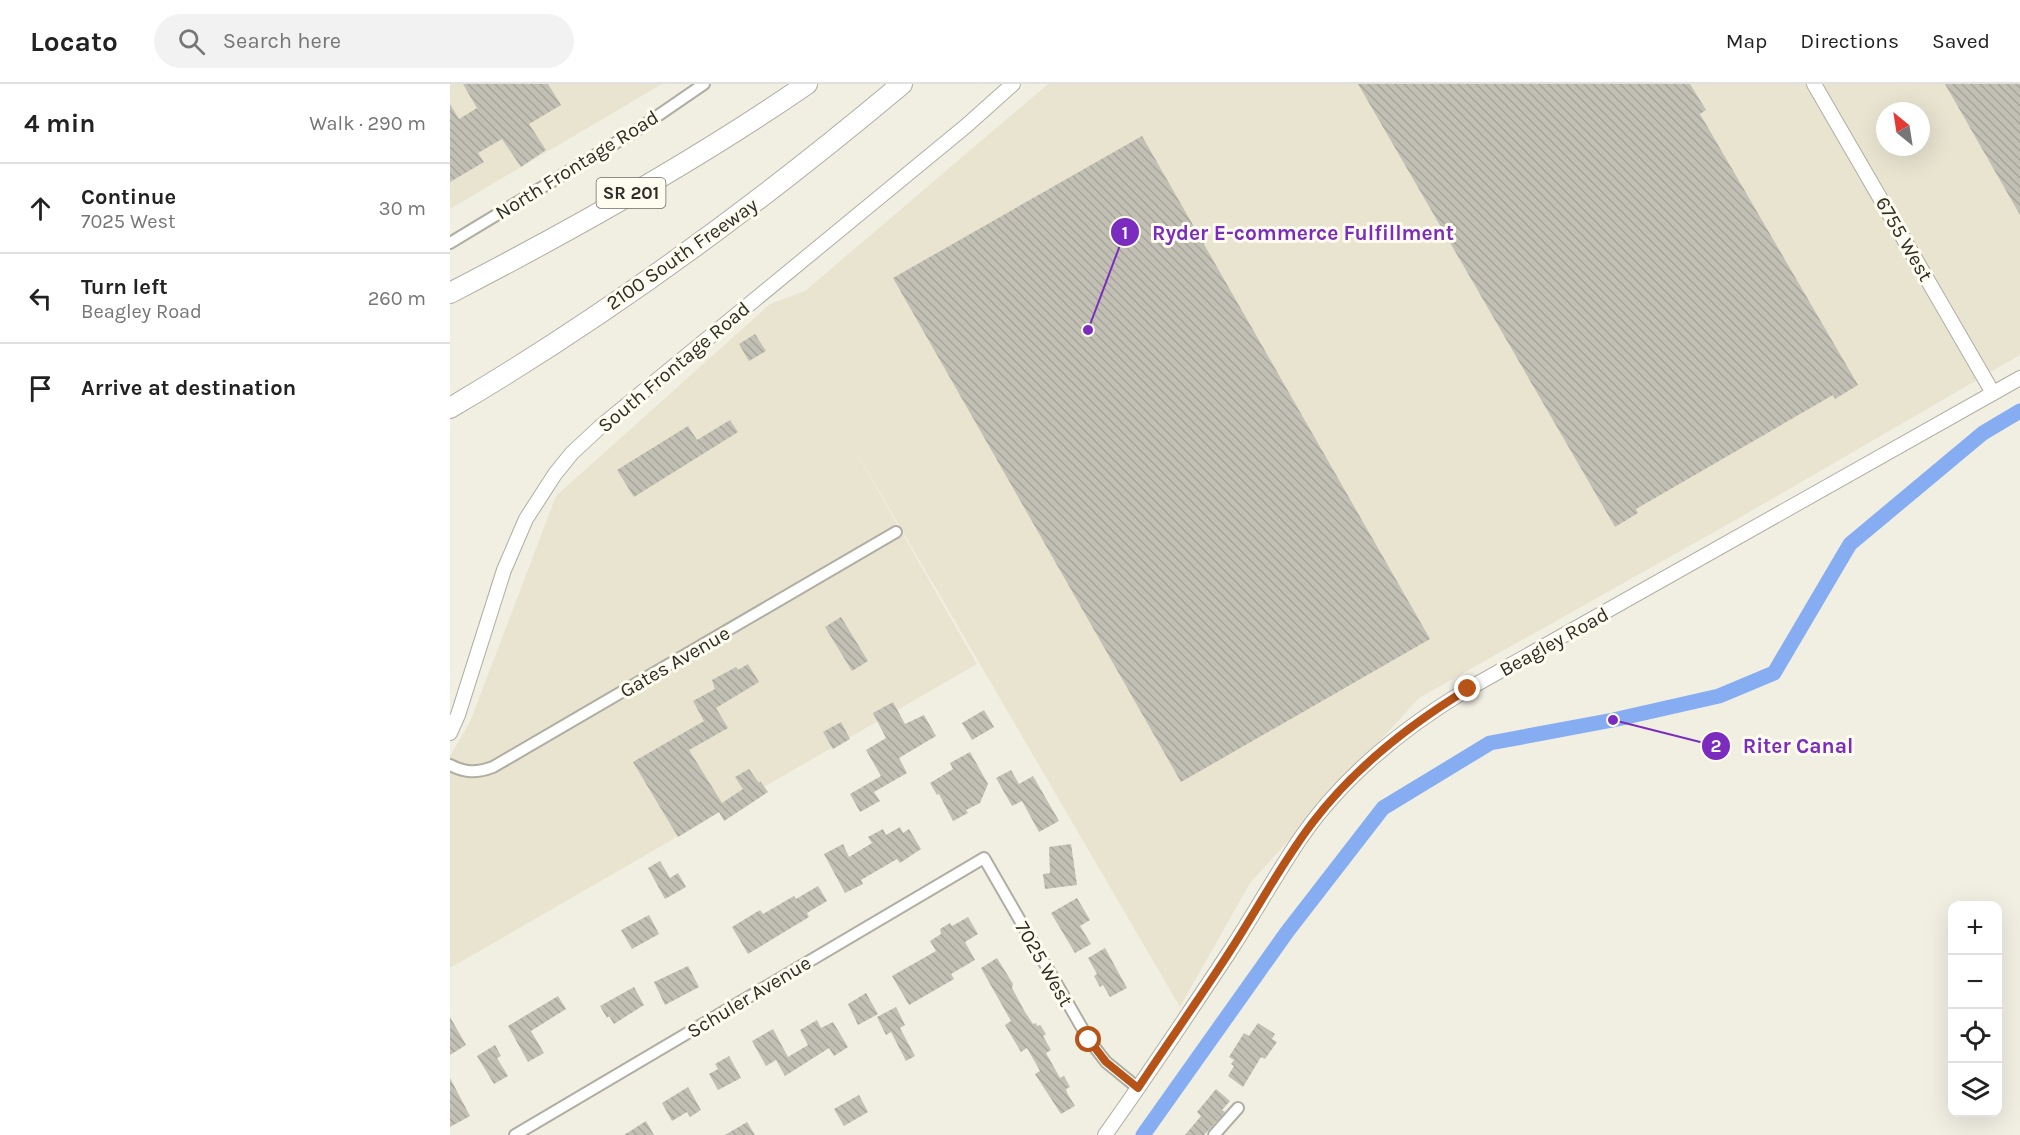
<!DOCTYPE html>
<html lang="en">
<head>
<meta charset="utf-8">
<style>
	body { margin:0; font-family:Karla,sans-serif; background:#f2f2f2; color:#222 }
	.controls { position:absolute; right:18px; bottom:18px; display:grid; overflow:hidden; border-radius:12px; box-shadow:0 6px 24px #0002 }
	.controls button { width:54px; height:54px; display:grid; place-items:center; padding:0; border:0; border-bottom:2px solid #e0e0e0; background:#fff; color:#222; font:30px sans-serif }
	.compass { position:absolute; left:1426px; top:18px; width:54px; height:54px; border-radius:50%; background:#fff; box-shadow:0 6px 24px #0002; rotate:330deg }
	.stop { position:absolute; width:18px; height:18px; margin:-14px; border:4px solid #b55318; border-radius:50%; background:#fff }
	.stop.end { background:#b55318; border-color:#fff; box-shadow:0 2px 6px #0008 }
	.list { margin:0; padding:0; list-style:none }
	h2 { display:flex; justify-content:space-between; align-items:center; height:78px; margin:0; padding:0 24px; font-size:26px }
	h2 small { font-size:20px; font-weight:400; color:#767676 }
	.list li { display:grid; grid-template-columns:39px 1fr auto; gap:18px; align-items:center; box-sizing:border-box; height:90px; padding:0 24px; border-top:2px solid #e0e0e0 }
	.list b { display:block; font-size:22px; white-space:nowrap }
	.list p { margin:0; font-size:20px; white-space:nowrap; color:#767676 }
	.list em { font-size:20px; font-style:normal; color:#767676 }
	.icon { flex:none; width:33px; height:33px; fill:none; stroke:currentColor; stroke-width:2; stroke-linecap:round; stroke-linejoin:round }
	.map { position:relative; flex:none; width:1570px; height:1051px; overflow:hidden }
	header { display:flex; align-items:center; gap:36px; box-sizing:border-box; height:84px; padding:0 30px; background:#fff; border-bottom:2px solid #e0e0e0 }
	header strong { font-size:28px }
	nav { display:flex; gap:33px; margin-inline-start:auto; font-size:21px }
	.search { width:420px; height:54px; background:#f2f2f2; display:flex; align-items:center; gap:15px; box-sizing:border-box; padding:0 21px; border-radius:33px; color:#767676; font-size:22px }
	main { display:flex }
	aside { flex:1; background:#fff }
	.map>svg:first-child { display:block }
</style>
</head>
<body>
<header>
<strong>Locato</strong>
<div class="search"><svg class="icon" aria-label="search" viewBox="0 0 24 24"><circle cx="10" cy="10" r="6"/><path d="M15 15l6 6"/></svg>Search here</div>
<nav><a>Map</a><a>Directions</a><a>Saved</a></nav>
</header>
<main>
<aside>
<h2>4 min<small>Walk · 290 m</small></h2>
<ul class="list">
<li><svg class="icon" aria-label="ahead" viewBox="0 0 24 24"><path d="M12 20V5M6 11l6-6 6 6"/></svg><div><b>Continue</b><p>7025 West</p></div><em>30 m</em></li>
<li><svg class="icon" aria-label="left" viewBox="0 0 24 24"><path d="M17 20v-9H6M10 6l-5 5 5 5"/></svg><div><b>Turn left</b><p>Beagley Road</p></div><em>260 m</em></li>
<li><svg class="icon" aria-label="arrive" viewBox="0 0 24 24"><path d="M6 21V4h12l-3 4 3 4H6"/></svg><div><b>Arrive at destination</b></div></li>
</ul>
</aside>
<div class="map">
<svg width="1570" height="1051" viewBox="0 0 1570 1051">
	<defs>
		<pattern id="building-back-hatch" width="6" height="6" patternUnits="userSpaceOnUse" patternTransform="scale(1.5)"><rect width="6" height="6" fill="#c2c0b4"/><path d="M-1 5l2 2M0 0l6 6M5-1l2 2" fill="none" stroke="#a7a59b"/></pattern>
	</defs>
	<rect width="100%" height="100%" fill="#f1efe2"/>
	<!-- built -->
	<g fill="#e8e4d0" fill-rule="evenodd">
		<path d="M0 0H212L0 125Z"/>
		<path d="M598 0H1570V271L1296 430 969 614 800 799 730 923 387 335 527 580 0 884V672L20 638 106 412 320 220 355 207ZM1435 27H1471V63H1435Z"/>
	</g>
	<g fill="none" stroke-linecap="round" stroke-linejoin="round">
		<!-- canal -->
		<path stroke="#86adf2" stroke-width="15" d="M693 1051 837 848 933 724 1040 659 1163 636 1269 612 1324 589 1400 460 1533 349 1570 327"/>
	</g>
	<!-- building -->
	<g fill="url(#building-back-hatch)">
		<path d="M13 0H98L111 21 79 40 96 66 71 83 52 55 28 69 34 78 0 98V20L9 35 27 24Z"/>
		<path d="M908 0H1240L1256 26 1250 30 1408 301 1385 315 1383 311 1186 425 1188 429 1165 443Z"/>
		<path d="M1495 0H1570V131Z"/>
		<path d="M692 52 980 555 731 698 443 194Z"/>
		<path d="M305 250 316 267 299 277 289 260Z"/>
		<path d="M280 336 288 348 184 413 167 386 238 342 247 356Z"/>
		<path d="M391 533 418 577 402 587 375 543Z"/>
		<path d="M298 580 309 598 266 624 278 644 239 666 272 719 293 705 285 693 299 685 309 699 310 697 318 708 274 737 269 728 228 753 183 678 254 637 243 617 265 605 262 596 286 583 288 586Z"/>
		<path d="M443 618 455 640 474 631 486 652 449 674 457 689 424 708 430 717 410 728 400 710 431 692 416 666 436 654 423 629Z"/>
		<path d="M534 626 544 643 522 656 512 639Z"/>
		<path d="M391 638 400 655 383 665 373 648Z"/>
		<path d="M520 668 538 700 530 719 516 726 518 729 503 737 489 710 487 711 480 699 503 685 500 679Z"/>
		<path d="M561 686 569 700 583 692 609 737 589 748 572 717 562 722 546 694Z"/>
		<path d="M450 743 453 749 459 745 471 765 450 779 447 775 411 796 413 800 395 809 374 770 393 760 399 773 422 759 418 753 433 745 436 751Z"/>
		<path d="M621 760 627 801 595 805 593 790 600 789 599 763Z"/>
		<path d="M210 777 220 794 228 789 236 803 215 815 198 784Z"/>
		<path d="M368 802 377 817 357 829 359 833 298 870 282 843 310 826 313 830 344 812 346 815Z"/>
		<path d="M627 814 640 836 630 842 641 860 625 869 601 829Z"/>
		<path d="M199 831 209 850 182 865 171 846Z"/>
		<path d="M518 833 528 850 515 858 525 876 501 890 504 895 459 921 442 892 486 867 480 857 491 850 490 845 500 839 502 842Z"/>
		<path d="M655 864 677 904 660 913 653 901 650 903 644 892 647 890 638 874Z"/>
		<path d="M547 874 563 900 562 904 575 928 583 940 586 939 587 942 590 941 596 950 593 952 601 966 596 969 610 994 614 992 620 1003 616 1005 617 1009 625 1022 611 1030 585 990 590 987 577 964 571 968 555 941 561 937 531 884Z"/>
		<path d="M238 882 249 903 215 921 204 898Z"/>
		<path d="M184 903 194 921 164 940 159 932 157 934 150 922Z"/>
		<path d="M416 909 428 930 408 941 398 920Z"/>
		<path d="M108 912 116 925 81 947 94 969 78 978 58 942Z"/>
		<path d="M446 923 455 941 450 944 465 972 456 977 441 948 436 951 427 933Z"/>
		<path d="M0 933 16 961 0 971Z"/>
		<path d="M367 936 371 944 383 938 398 963 384 972 379 964 335 992 326 976 316 982 302 957 323 945 338 973 358 961 350 946Z"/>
		<path d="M808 939 825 950 822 955 827 958 815 975 811 973 793 1003 778 992 784 982 781 980 784 976 779 973 794 949 799 952Z"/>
		<path d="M45 961 51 972 47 974 58 992 44 1000 27 972Z"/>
		<path d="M279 972 291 994 268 1006 259 990 268 985 265 980Z"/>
		<path d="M0 994 20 1032 0 1043Z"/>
		<path d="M238 1003 251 1026 240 1033 237 1028 222 1037 212 1019Z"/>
		<path d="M766 1005 780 1017 772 1026 775 1028 754 1051H735L751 1032 747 1028Z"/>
		<path d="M409 1011 418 1028 394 1042 384 1025Z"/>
		<path d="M196 1037 204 1051H174Z"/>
		<path d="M297 1038 305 1051H275Z"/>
	</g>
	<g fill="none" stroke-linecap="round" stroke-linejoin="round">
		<!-- minor casing -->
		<g stroke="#b0aea2" stroke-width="14">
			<g id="minor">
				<path d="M0 159 187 46 254 0"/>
				<path d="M0 681C15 689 27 689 43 683L446 448"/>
				<path d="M65 1051 534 774 639 956 656 978 688 1004"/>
				<path d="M764 1051 788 1024"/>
			</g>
		</g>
		<!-- tertiary casing -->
		<g stroke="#b0aea2" stroke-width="16">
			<g id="tertiary">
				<path d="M1364 0 1543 309"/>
				<path d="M0 649 8 631 54 486 76 435 105 390 122 369 150 343 516 42 563 0"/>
				<path d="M655 1051C698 991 739 929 780 867 804 830 825 792 850 755 893 692 953 644 1018 605L1570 294"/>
			</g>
		</g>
		<!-- motorway casing -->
		<g stroke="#b0aea2" stroke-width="22">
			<g id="motorway">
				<path d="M0 209C122 146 244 78 357 0"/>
				<path d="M0 324C160 230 310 119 452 0"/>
			</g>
		</g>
		<!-- minor -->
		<use href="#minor" stroke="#fff" stroke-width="10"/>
		<!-- tertiary -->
		<use href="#tertiary" stroke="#fff" stroke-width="14"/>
		<!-- motorway -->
		<use href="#motorway" stroke="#fff" stroke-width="20"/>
	</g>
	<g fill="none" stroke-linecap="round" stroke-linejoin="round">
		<!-- route -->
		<path stroke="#b55318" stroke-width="8" d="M639 956 656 978 688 1004C719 957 752 911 782 864 809 822 833 777 863 738 905 683 959 641 1018 605"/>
	</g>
	<g text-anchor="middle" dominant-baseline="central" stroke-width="6" stroke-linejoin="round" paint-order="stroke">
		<!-- shield labels -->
		<rect fill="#fefcef" stroke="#6c6b64" stroke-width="1.5" x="146.5" y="94" width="69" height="30" rx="4.5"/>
		<g font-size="18" font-weight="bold" fill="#2e2d28">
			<text x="181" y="109">SR 201</text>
		</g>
		<!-- street labels -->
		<g font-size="20" fill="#2e2d28" stroke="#fefcef">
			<text transform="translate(127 81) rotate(-32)">North Frontage Road</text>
			<text transform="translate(1454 155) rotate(60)">6755 West</text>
			<text transform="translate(232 170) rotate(-35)">2100 South Freeway</text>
			<text transform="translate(224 283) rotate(-40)">South Frontage Road</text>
			<text transform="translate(1104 558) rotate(-29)">Beagley Road</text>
			<text transform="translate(225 578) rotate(-30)">Gates Avenue</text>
			<text transform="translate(594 880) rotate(60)">7025 West</text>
			<text transform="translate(299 913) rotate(-31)">Schuler Avenue</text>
		</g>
	</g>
	<!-- callouts -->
	<path fill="none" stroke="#7b2cbf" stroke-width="2" d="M638 246L675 148M1163 636L1266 662"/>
	<g fill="#7b2cbf" stroke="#fefcef" stroke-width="2">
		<circle cx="638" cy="246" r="6"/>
		<circle cx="1163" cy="636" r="6"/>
		<circle cx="675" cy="148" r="15"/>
		<circle cx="1266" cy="662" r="15"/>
	</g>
	<g font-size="18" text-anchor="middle" font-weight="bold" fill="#fff">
		<text x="675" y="155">1</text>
		<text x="1266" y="668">2</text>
	</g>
	<g font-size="21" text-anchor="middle" font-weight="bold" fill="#7b2cbf" stroke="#fefcef" stroke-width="6" stroke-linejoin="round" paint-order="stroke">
		<text x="853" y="156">Ryder E-commerce Fulfillment</text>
		<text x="1348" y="669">Riter Canal</text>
	</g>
</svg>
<div class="controls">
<button>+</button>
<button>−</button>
<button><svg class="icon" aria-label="locate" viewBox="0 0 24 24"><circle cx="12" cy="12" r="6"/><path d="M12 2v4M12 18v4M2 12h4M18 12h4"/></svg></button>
<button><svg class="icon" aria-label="layers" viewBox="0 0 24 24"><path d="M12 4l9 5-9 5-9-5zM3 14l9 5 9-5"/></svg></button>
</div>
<svg class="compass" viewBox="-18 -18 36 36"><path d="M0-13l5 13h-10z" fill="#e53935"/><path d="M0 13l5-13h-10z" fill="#767676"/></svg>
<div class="stop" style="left:639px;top:956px"></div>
<div class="stop end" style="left:1018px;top:605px"></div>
</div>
</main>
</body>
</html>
